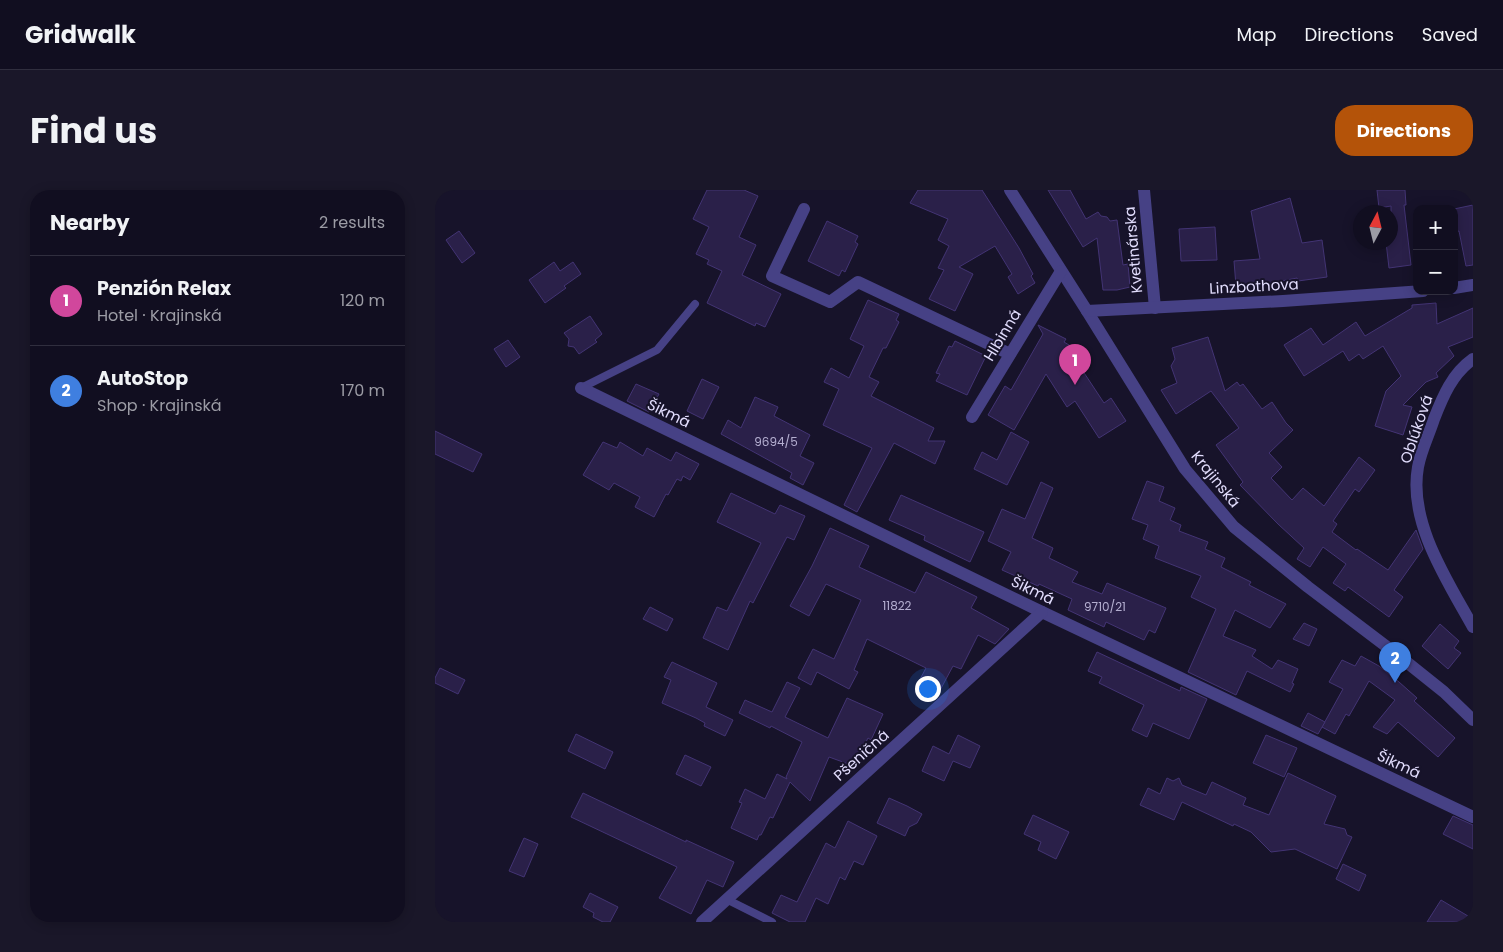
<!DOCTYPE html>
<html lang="en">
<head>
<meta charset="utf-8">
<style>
	body { margin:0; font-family:Poppins,sans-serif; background:#1a1729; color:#f1f3f6 }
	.controls { position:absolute; right:15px; top:15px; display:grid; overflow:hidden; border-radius:10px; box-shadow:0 2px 12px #0003 }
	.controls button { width:45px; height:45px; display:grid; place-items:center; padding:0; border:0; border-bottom:1px solid #302e3e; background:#110e20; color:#f1f3f6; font:25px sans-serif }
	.compass { position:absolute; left:918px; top:15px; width:45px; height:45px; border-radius:50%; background:#110e20; box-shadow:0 2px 12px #0003; rotate:7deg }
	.you { position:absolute; left:492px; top:498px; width:18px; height:18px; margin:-12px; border:4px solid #fff; border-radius:50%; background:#1a73e8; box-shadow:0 0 0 8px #1a73e833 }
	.badge { display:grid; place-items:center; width:32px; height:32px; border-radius:50%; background:#b45309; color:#fff; font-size:16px; font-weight:700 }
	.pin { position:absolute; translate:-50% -41px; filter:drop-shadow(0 1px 2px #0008) }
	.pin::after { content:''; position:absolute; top:26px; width:18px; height:15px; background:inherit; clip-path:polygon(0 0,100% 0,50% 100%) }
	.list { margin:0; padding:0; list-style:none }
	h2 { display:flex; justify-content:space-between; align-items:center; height:65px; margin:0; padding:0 20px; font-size:21px }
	h2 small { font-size:16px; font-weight:400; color:#9c9ca5 }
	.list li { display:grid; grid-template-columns:32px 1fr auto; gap:15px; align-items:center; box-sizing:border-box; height:90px; padding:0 20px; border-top:1px solid #302e3e }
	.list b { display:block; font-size:19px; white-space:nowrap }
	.list p { margin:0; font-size:16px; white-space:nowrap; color:#9c9ca5 }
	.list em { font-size:16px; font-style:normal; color:#9c9ca5 }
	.map { position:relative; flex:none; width:1038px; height:732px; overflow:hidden; border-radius:20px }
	header { display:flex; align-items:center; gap:30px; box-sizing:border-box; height:70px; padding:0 25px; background:#110e20; border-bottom:1px solid #302e3e }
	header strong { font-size:24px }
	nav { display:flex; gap:28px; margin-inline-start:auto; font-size:18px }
	.intro { display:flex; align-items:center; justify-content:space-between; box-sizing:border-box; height:120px; padding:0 30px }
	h1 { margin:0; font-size:35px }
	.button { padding:12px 22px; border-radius:20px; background:#b45309; color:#fff; font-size:18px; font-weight:700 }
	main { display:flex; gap:30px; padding:0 30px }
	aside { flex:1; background:#110e20; border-radius:20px; box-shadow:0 2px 12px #0003 }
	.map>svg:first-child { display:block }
</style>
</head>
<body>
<header>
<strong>Gridwalk</strong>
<nav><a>Map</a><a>Directions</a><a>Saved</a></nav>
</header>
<div class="intro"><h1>Find us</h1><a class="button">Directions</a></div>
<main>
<aside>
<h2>Nearby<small>2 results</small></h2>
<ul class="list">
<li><span class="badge" style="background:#d1479c">1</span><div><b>Penzión Relax</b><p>Hotel · Krajinská</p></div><em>120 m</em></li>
<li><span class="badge" style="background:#3f7fe0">2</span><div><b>AutoStop</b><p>Shop · Krajinská</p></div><em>170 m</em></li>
</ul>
</aside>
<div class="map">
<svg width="1038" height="732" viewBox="0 0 1038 732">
	<rect width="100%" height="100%" fill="#17132a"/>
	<!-- building -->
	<g fill="#2a2049" stroke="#433474">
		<path d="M272 0H309L323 6 304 47 321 55 307 85 346 104 330 137 321 133 320 136 272 113 287 81 272 74 274 70 261 64 274 37 258 29Z"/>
		<path d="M483 0H547L584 58 598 84 596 86 600 93 583 104 573 87 577 84 560 56 524 77 538 84 520 121 494 109 509 80 503 78 514 56 503 50 513 29 475 13Z"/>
		<path d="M613 0H635L651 29 663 22 666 26 672 27 675 31 682 30 688 75 693 74 695 97 682 100H668L662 48 648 57Z"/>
		<path d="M942 0H970L971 15H969L976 75 954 78 951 52H956V16L944 18Z"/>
		<path d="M855 8 867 53 887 50 892 87 863 91 862 88 831 94V93L801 96 799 71 825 69 816 21Z"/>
		<path d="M1038 15V75L1031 76 1024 41 1019 42V19Z"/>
		<path d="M392 31 423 46 420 52 423 54 410 82 407 80 404 86 373 71Z"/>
		<path d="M780 37 782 70 746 71 744 39Z"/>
		<path d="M24 41 40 63 27 73 11 50Z"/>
		<path d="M119 72 125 81 138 72 146 84 129 96 131 98 110 113 94 90Z"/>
		<path d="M433 110 464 124 461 130 464 132 451 158H448L434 187 444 192 436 206 499 238 493 251H510L500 274 459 253 422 322 409 315 437 258 388 235 404 199 389 192 396 178 414 188 429 156 415 149Z"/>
		<path d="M1001 113 1002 134 1038 118V147L1013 157 1019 166 1001 183 1003 187 991 192 968 215 977 217 968 245 940 236 951 201 966 186 948 156 928 169 924 164 914 171 908 161 869 186 849 155 876 138 888 155 921 132 930 146 977 118V115Z"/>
		<path d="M155 126 167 144 160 150 162 152 144 164 139 157 133 156 134 149 129 143Z"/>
		<path d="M603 135 631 149 629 152 639 158 636 163 669 213 676 208 691 231 664 248 640 211 632 217 611 184 579 240 553 225 570 196 576 200 608 144Z"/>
		<path d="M773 147 790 201 802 192 805 196 808 194 827 219 837 212 851 233 858 240 834 263 847 277 836 288 857 310 868 298 889 316 924 267 940 280 924 302 920 299 898 331 902 334 897 342 921 360 922 359 953 380 981 340 988 359 959 400 968 407 954 427 913 397 910 401 898 393 911 374 888 357 875 377 862 369 869 358 843 334 805 295 808 292 781 255 804 238 776 201 741 224 726 200 742 193 736 176 740 169 737 158Z"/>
		<path d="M73 150 85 167 71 177 59 159Z"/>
		<path d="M520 151 551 166 532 205 501 191 505 184 501 183 514 156 517 157Z"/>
		<path d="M267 189 284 197 268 229 252 221Z"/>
		<path d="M201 194 224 204 214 222 192 211Z"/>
		<path d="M320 207 343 217 339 226 375 245 365 266 379 273 368 295 355 288 357 283 286 244 293 230 306 238Z"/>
		<path d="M0 241 47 264 38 282 0 264Z"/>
		<path d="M576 242 594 252 572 295 539 279 547 262 562 270Z"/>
		<path d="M168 252 182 258 185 252 208 266 212 258 236 271 241 262 264 274 255 290 248 286 246 291 242 289 233 305 231 304 219 327 200 317 205 307 179 293 174 300 148 285Z"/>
		<path d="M712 291 729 297 724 311 740 318 735 330 746 335 744 341 773 352 770 359 790 368 786 377 816 392 814 395 851 414 835 438 800 420 788 446 821 460 817 466 837 479 843 470 863 479 857 493 859 494 855 502 812 481 801 505 753 482 781 419 756 407 766 386 720 368 724 356 708 349 713 335 697 329Z"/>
		<path d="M606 292 618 298 597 348 618 358 614 368 643 382 637 392 667 404 672 393 731 418 720 443 714 440 709 450 671 432 669 437 633 420 637 409 604 394 603 396 567 380 576 362 553 351 567 319 590 329Z"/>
		<path d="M296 303 340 324 345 315 370 326 359 350 352 347 318 413 315 411 293 460 268 448 282 417 292 421 326 353 282 332Z"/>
		<path d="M466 305 549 342 535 372 489 350 490 346 454 330Z"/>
		<path d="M395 338 434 356 424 377 480 403 491 382 542 407 536 418 574 439 560 454 543 445 526 479 518 476 503 504 483 493 491 478 432 449 419 480 423 482 414 499 382 482 376 495 363 488 378 459 399 469 426 410 391 394 374 426 355 416 377 376Z"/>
		<path d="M215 417 238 429 232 441 208 429Z"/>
		<path d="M869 433 882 439 874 456 858 449Z"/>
		<path d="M1005 434 1024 451 1019 458 1026 463 1013 479 987 456Z"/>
		<path d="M662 462 745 501 746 497 772 509 754 549 718 533 712 547 697 540 709 515 664 493 667 487 653 481Z"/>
		<path d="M926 466 944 476 964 492 982 508 979 511 1020 548 1003 567 963 532 952 544 938 537 960 510 934 491 914 526 911 524 900 544 887 537 908 499 894 492 907 470 920 476Z"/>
		<path d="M237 472 282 493 271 517 298 530 290 546 269 536 270 533 261 528 227 513 236 490 229 487Z"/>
		<path d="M5 478 30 490 23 504 0 493V488Z"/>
		<path d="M352 492 365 498 350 527 393 548 412 508 448 524 436 550 433 548 419 576 394 567 375 611 355 592 338 628 335 627 326 645H324L322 650 296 638 307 613 304 612 310 599 330 609 342 584 352 589 351 587 367 552 336 536 335 538 304 523 310 510 337 522Z"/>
		<path d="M873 523 890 532 883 544 866 536Z"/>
		<path d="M141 544 178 562 170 579 133 561Z"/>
		<path d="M523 545 545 556 535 578 518 571 509 591 487 581 498 556 514 564Z"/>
		<path d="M831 545 862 558 849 587 818 573Z"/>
		<path d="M250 565 276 577 266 596 241 584Z"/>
		<path d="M853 583 901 606 889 634 910 639 912 645 917 647 902 679 860 659 836 662 816 642 799 634 798 636 747 612 739 630 705 615 713 598 725 604 732 588 738 591 744 588 747 595 771 605 777 592 811 608 808 615 834 625Z"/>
		<path d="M148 603 251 652V650L299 672 288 697 272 690 256 724 224 708 242 677 136 627Z"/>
		<path d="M454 608 472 616 487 624 482 633 474 637 470 646 442 633Z"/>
		<path d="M598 625 634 642 621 669 603 660 606 652 589 644Z"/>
		<path d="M1018 626 1038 635V659L1008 644Z"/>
		<path d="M413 631 442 646 428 675 419 671 410 690 405 687 393 714 381 708 370 732H355L337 723 346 705 362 712 391 653 400 658Z"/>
		<path d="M89 648 103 654 89 687 74 681Z"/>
		<path d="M908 674 931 685 924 701 901 689Z"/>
		<path d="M155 703 183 717 175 732H168L158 727 159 723 148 717Z"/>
		<path d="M1006 710 1038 729V732H992Z"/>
	</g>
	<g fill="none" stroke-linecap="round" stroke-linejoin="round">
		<!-- service -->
		<g stroke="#464185" stroke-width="8">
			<path d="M146 198 222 160 260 114"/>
			<path d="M291 709 337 732"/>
		</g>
		<!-- minor -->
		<g stroke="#464185" stroke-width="12">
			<path d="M575 0 652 121 750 279 799 337 873 397 964 466 1009 502 1038 530"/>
			<path d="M709 0 720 118"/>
			<path d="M369 19 337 86 395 112 423 92 575 164"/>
			<path d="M1019 98 1038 95"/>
			<path d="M652 121 848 111 988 101"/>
			<path d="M1038 169C1017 184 1008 206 999 229 994 245 986 260 983 277 973 332 1012 390 1038 437"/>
			<path d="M146 198 607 422 1038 627"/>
			<path d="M537 227 626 81"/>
			<path d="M267 732 607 422"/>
		</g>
	</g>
	<g text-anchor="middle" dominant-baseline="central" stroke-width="4" stroke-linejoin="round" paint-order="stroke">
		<!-- number labels -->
		<g font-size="12" fill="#b4aed0">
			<text x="341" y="251">9694/5</text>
			<text x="462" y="415">11822</text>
			<text x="670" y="416">9710/21</text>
		</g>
		<!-- street labels -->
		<g font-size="15" fill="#e2ddfd" stroke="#17132a">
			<text transform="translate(698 60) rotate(-95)">Kvetinárska</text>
			<text transform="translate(819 96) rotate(-3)">Linzbothova</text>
			<text transform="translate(567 145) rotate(-59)">Hlbinná</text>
			<text transform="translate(234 223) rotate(26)">Šikmá</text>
			<text transform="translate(981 239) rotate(-71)">Oblúková</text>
			<text transform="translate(781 289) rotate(51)">Krajinská</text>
			<text transform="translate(598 400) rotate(26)">Šikmá</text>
			<text transform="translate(426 565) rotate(-42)">Pšeničná</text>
			<text transform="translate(964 574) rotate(25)">Šikmá</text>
		</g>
	</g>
</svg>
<div class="controls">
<button>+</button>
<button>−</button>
</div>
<svg class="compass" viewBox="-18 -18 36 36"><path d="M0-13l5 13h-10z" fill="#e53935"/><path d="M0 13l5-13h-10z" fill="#9c9ca5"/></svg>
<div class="you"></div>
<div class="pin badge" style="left:640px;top:195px;background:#d1479c">1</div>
<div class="pin badge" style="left:960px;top:493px;background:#3f7fe0">2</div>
</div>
</main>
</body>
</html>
